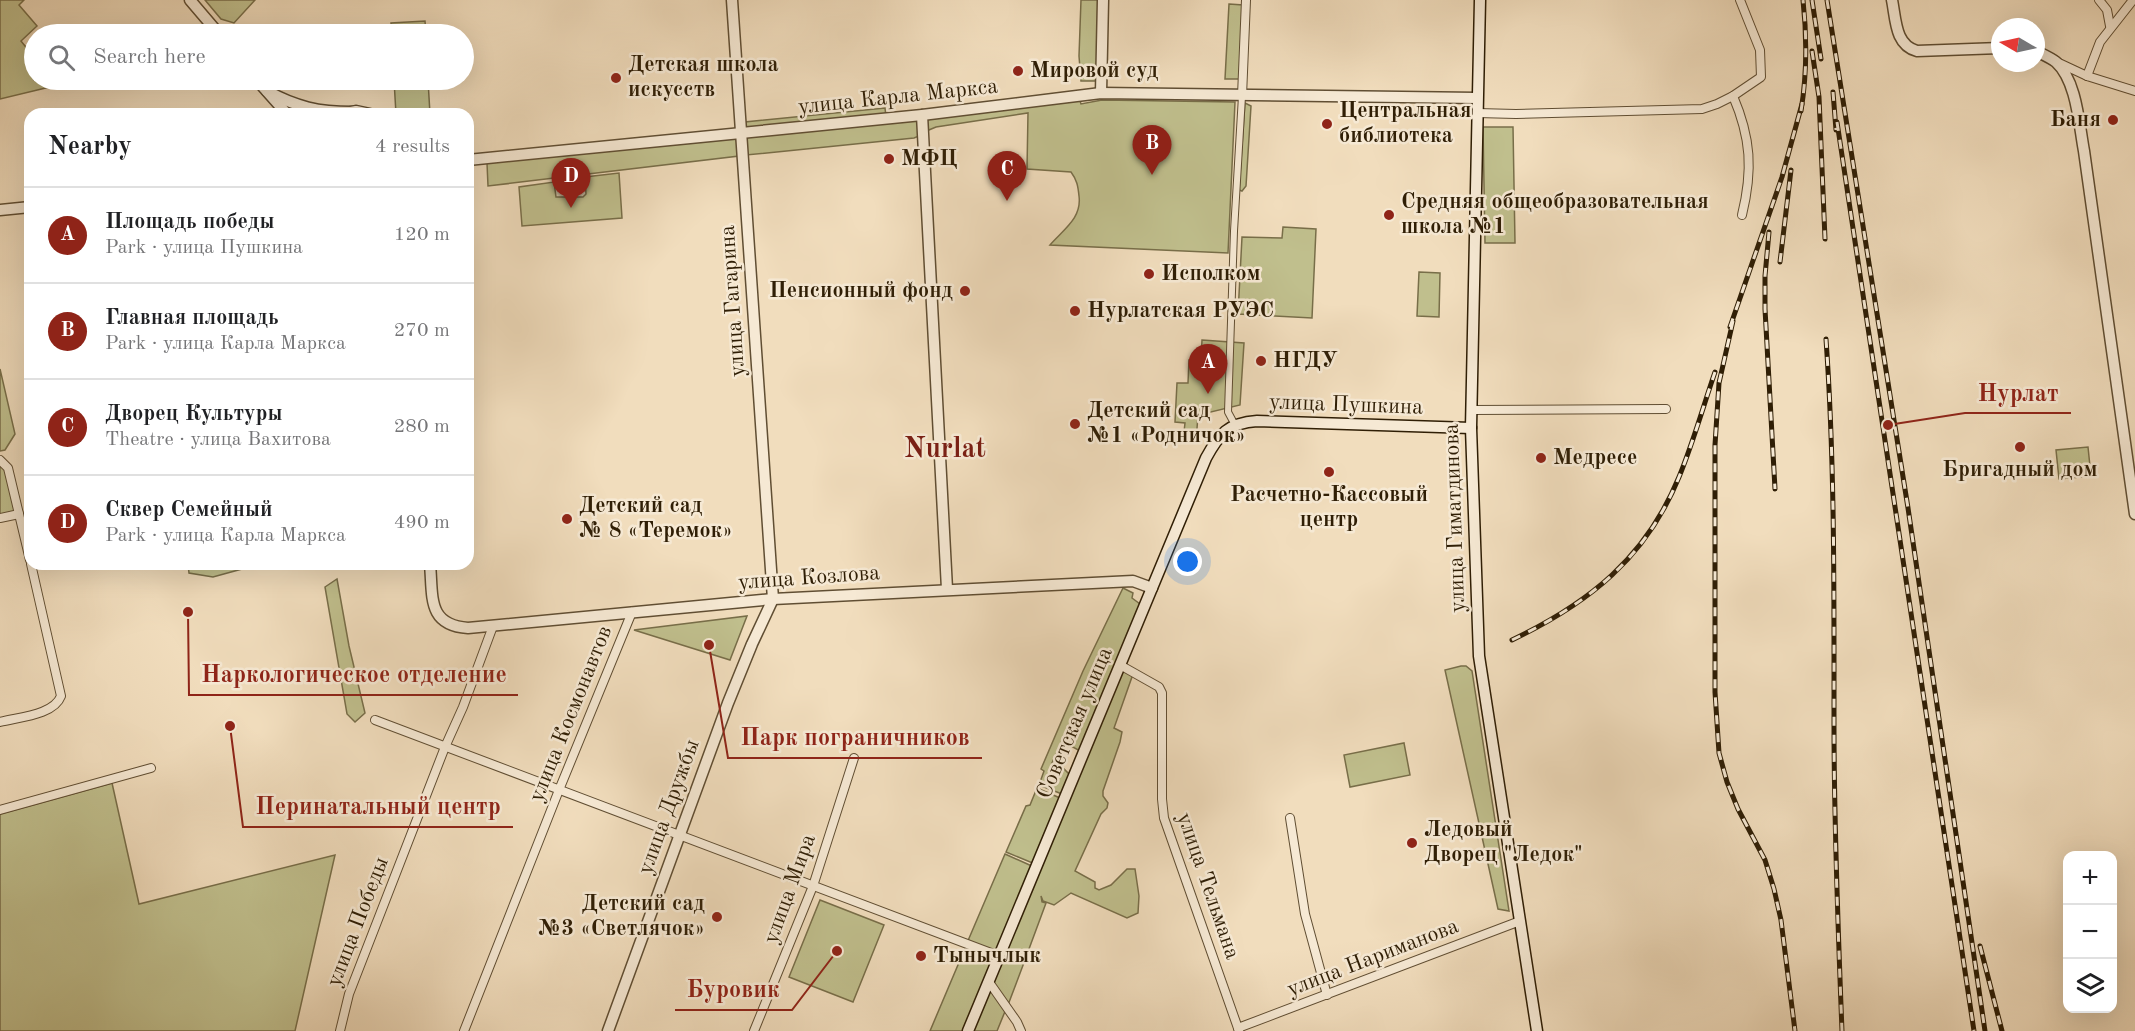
<!DOCTYPE html>
<html lang="en">
<head>
<meta charset="utf-8">
<style>
	body { margin:0; font-family:"Old Standard TT",serif; background:#f6f6f6; color:#202124 }
	.controls { position:absolute; right:18px; bottom:18px; display:grid; overflow:hidden; border-radius:12px; box-shadow:0 6px 24px #0002 }
	.controls button { width:54px; height:54px; display:grid; place-items:center; padding:0; border:0; border-bottom:2px solid #e0e0e0; background:#fff; color:#202124; font:30px sans-serif }
	.compass { position:absolute; left:1991px; top:18px; width:54px; height:54px; border-radius:50%; background:#fff; box-shadow:0 6px 24px #0002; rotate:279deg }
	.you { position:absolute; left:1188px; top:562px; width:21px; height:21px; margin:-15px; border:4px solid #fff; border-radius:50%; background:#1a73e8; box-shadow:0 0 0 9px #1a73e833 }
	.badge { display:grid; place-items:center; width:39px; height:39px; border-radius:50%; background:#8f2418; color:#fff; font-size:20px; font-weight:700 }
	.pin { position:absolute; translate:-50% -50px; filter:drop-shadow(0 2px 3px #0008) }
	.pin::after { content:''; position:absolute; top:32px; width:21px; height:18px; background:inherit; clip-path:polygon(0 0,100% 0,50% 100%) }
	.list { margin:0; padding:0; list-style:none }
	h2 { display:flex; justify-content:space-between; align-items:center; height:78px; margin:0; padding:0 24px; font-size:26px }
	h2 small { font-size:20px; font-weight:400; color:#757577 }
	.list li { display:grid; grid-template-columns:39px 1fr auto; gap:18px; align-items:center; box-sizing:border-box; height:96px; padding:0 24px; border-top:2px solid #e0e0e0 }
	.list b { display:block; font-size:22px; white-space:nowrap }
	.list p { margin:0; font-size:20px; white-space:nowrap; color:#757577 }
	.list em { font-size:20px; font-style:normal; color:#757577 }
	.icon { flex:none; width:33px; height:33px; fill:none; stroke:currentColor; stroke-width:2; stroke-linecap:round; stroke-linejoin:round }
	.map { position:relative; flex:none; width:2135px; height:1031px; overflow:hidden }
	.search { position:absolute; background:#fff; box-shadow:0 6px 24px #0002; left:24px; top:24px; width:450px; height:66px; display:flex; align-items:center; gap:15px; box-sizing:border-box; padding:0 21px; border-radius:33px; color:#757577; font-size:22px }
	.panel { position:absolute; background:#fff; box-shadow:0 6px 24px #0002; left:24px; top:108px; width:450px; height:462px; border-radius:18px }
	.map>svg:first-child { display:block }
</style>
</head>
<body>
<div class="map">
<svg width="2135" height="1031" viewBox="0 0 2135 1031">
	<rect width="100%" height="100%" fill="#f1ddbd"/>
	<filter id="stains"><feTurbulence type="fractalNoise" baseFrequency=".00333" numOctaves="4"/><feColorMatrix values="0 0 0 0 .2 0 0 0 0 .09 0 0 0 0 .02 0 0 0 .5 -.17"/></filter>
	<radialGradient id="worn" r=".72"><stop offset=".6" stop-color="#630" stop-opacity="0"/><stop offset="1" stop-color="#630" stop-opacity=".3"/></radialGradient>
	<!-- green -->
	<g fill="#c0bf8d" stroke="#786e49" stroke-width="1.5">
		<path d="M0 0H24L19 5 37 26 21 41 34 57V80H54L58 85 0 99Z"/>
		<path d="M205 0H255L234 23 221 19Z"/>
		<path d="M1081 0H1098V81H1081L1079 56Z"/>
		<path d="M1229 4 1243 5 1240 79H1225Z"/>
		<path d="M425 21 426 34H392L391 23Z"/>
		<path d="M394 80H428L430 114H396Z"/>
		<path d="M1079 98 1081 104 1102 100 1235 102 1228 253 1050 245C1064 229 1082 218 1079 196 1078 186 1077 180 1071 172L1027 169 1028 113 936 127 924 132V117Z"/>
		<path d="M1245 103 1251 106 1246 186 1242 191 1239 190Z"/>
		<path d="M885 108 886 117 745 130V122Z"/>
		<path d="M918 117 919 136 914 138 746 155 744 135Z"/>
		<path d="M1513 127 1515 243H1485L1483 127Z"/>
		<path d="M738 136 739 156 488 186 487 163Z"/>
		<path d="M619 173 622 218 522 226 519 187 554 182 556 197H583L586 194 585 177Z"/>
		<path d="M1283 227 1316 229 1312 318 1238 314 1242 237 1282 238Z"/>
		<path d="M1419 272 1440 273 1439 317 1417 316Z"/>
		<path d="M1202 340 1244 343 1240 405 1198 415 1196 442 1183 441 1185 423 1175 422 1177 383H1188L1189 360H1201Z"/>
		<path d="M0 369 15 434 5 450 0 451Z"/>
		<path d="M2088 447 2091 476 2059 479 2056 450Z"/>
		<path d="M0 466 6 471 16 513 0 516Z"/>
		<path d="M188 564H260L213 577 189 573Z"/>
		<path d="M337 579 349 646 365 713 355 722 347 714 325 587Z"/>
		<path d="M1123 588 1133 593 1132 598 1140 604 1080 751 1062 741 1052 763 1063 768 1070 775 1062 794 1039 785 1044 771 1041 769 1083 671Z"/>
		<path d="M747 616 730 660 634 630Z"/>
		<path d="M1461 666H1466L1472 671 1509 911 1498 909 1445 670Z"/>
		<path d="M1121 667 1133 674 1114 728 1122 732 1120 742 1103 791V796L1108 803 1107 808 1101 814 1075 871 1095 882V888L1099 890 1111 885 1127 869H1135L1139 896 1138 913 1127 918 1071 893 1054 905 1043 901 1041 896 1042 902 1046 903 1026 957 1004 950Z"/>
		<path d="M1404 743 1410 775 1350 787 1344 755Z"/>
		<path d="M112 783 139 904 335 855 295 1031H0V814Z"/>
		<path d="M1037 788 1060 798 1035 864 1006 852 1026 806 1030 805Z"/>
		<path d="M1005 854 1034 867 998 954 967 943Z"/>
		<path d="M820 900 884 925 853 1002 789 977Z"/>
		<path d="M966 946 996 957 966 1031H930Z"/>
		<path d="M1003 952 1025 960 1008 1005 991 983Z"/>
		<path d="M989 985 1006 1009 997 1031H971Z"/>
	</g>
	<g fill="none" stroke-linecap="round" stroke-linejoin="round">
		<!-- pedestrian casing -->
		<g stroke="#604e33" stroke-width="8">
			<path id="pedestrian" d="M1235 425 1228 412 1234 231 1242 96"/>
		</g>
		<!-- minor casing -->
		<g stroke="#604e33" stroke-width="10">
			<g id="minor">
				<path d="M2099 0 2107 10 2110 26"/>
				<path d="M2057 62 2087 76 2135 91"/>
				<path d="M2087 76 2100 42 2133 0"/>
				<path d="M1242 96 1246 0"/>
				<path d="M1733 96C1751 138 1753 170 1742 215"/>
				<path d="M1477 113 1516 114 1702 109 1717 104 1733 96 1761 77 1760 50 1740 0"/>
				<path d="M1471 410 1666 409"/>
				<path d="M0 460 8 468 30 560"/>
				<path d="M0 518 19 514"/>
				<path d="M1120 665 1159 687 1162 693V799L1164 818 1239 1031"/>
				<path d="M375 720 999 956"/>
				<path d="M0 722C19 717 54 715 61 696L31 564"/>
				<path d="M0 810 151 768"/>
				<path d="M1290 818 1305 914 1327 995"/>
				<path d="M989 982 1017 1022 1021 1031"/>
				<path d="M1238 1028 1520 921"/>
				<path d="M340 1031 349 994 445 747 463 707 493 626"/>
				<path d="M464 1031 559 790 632 612"/>
				<path d="M754 1031 813 886 854 758"/>
			</g>
		</g>
		<!-- tertiary casing -->
		<g stroke="#604e33" stroke-width="13">
			<g id="tertiary">
				<path d="M190 0 219 34"/>
				<path d="M732 0 773 599"/>
				<path d="M1892 0C1896 20 1895 45 1917 51L2000 48"/>
				<path d="M2036 51C2042 54 2051 58 2056 62 2077 81 2079 125 2084 151L2135 514"/>
				<path d="M257 80 287 114"/>
				<path d="M267 91C296 107 319 112 352 112"/>
				<path d="M1101 93 1103 0"/>
				<path d="M346 113 356 111 370 114"/>
				<path d="M922 115 947 589"/>
				<path d="M468 160 922 115 1101 93 1477 98"/>
				<path d="M0 210 30 207"/>
				<path d="M430 564C433 597 427 625 468 628L773 599 1133 581 1152 588"/>
				<path d="M608 1031 728 703 752 644 773 599"/>
			</g>
		</g>
		<!-- secondary casing -->
		<g stroke="#2f1e05" stroke-width="13">
			<g id="secondary">
				<path d="M1480 0 1471 428 1479 656 1537 1031"/>
				<path d="M968 1031 1206 458C1219 434 1228 423 1257 421L1471 428"/>
			</g>
		</g>
		<!-- pedestrian -->
		<use href="#pedestrian" stroke="#f6e9d4" stroke-width="6"/>
		<!-- minor -->
		<use href="#minor" stroke="#f6e9d4" stroke-width="8"/>
		<!-- tertiary -->
		<use href="#tertiary" stroke="#f6e9d4" stroke-width="10"/>
		<!-- secondary -->
		<use href="#secondary" stroke="#f6e9d4" stroke-width="10"/>
		<!-- rail casing -->
		<g stroke="#2f1e05" stroke-width="5">
			<g id="rail">
				<path d="M1812 0 1821 59"/>
				<path d="M1827 0 1908 508 1985 1031"/>
				<path d="M1812 51 1819 97 1825 239"/>
				<path d="M1833 92 1836 130"/>
				<path d="M1801 111C1807 74 1807 37 1803 0"/>
				<path d="M1837 122 1974 1031"/>
				<path d="M1769 232 1765 276V309L1775 489"/>
				<path d="M1780 262 1791 170"/>
				<path d="M1733 321 1719 383 1715 445V692L1719 753 1727 782 1738 809 1765 860 1774 889 1781 920 1795 1031"/>
				<path d="M1730 327 1782 177 1802 104"/>
				<path d="M1826 339C1835 467 1834 597 1834 726 1834 828 1838 929 1842 1031"/>
				<path d="M1512 640C1589 603 1646 558 1679 477 1693 443 1703 407 1715 372"/>
				<path d="M1980 946 2002 1031"/>
			</g>
		</g>
		<!-- rail -->
		<use href="#rail" stroke="#f6e9d4" stroke-width="3" stroke-dasharray="9" stroke-linecap="butt"/>
	</g>
	<!-- markers -->
	<g fill="#8f2418" stroke="#f6e9d4" stroke-width="2">
		<circle cx="1018" cy="71" r="6"/>
		<circle cx="616" cy="78" r="6"/>
		<circle cx="2113" cy="120" r="6"/>
		<circle cx="1327" cy="124" r="6"/>
		<circle cx="889" cy="159" r="6"/>
		<circle cx="1389" cy="215" r="6"/>
		<circle cx="1149" cy="274" r="6"/>
		<circle cx="965" cy="291" r="6"/>
		<circle cx="1075" cy="311" r="6"/>
		<circle cx="1261" cy="361" r="6"/>
		<circle cx="1075" cy="424" r="6"/>
		<circle cx="2020" cy="447" r="6"/>
		<circle cx="1541" cy="458" r="6"/>
		<circle cx="1329" cy="472" r="6"/>
		<circle cx="567" cy="519" r="6"/>
		<circle cx="1412" cy="843" r="6"/>
		<circle cx="717" cy="917" r="6"/>
		<circle cx="921" cy="956" r="6"/>
	</g>
	<g text-anchor="middle" dominant-baseline="central" stroke-width="5" stroke-linejoin="round" paint-order="stroke">
		<!-- poi labels -->
		<g font-size="22" font-weight="bold" fill="#2f1e05" stroke="#f6e9d4" text-anchor="start">
			<text x="628" y="65">Детская школа<tspan x="628" dy="25">искусств</tspan></text>
			<text x="1030" y="71">Мировой суд</text>
			<text x="1339" y="111">Центральная<tspan x="1339" dy="25">библиотека</tspan></text>
			<text x="2101" y="120" text-anchor="end">Баня</text>
			<text x="901" y="159">МФЦ</text>
			<text x="1401" y="202">Средняя общеобразовательная<tspan x="1401" dy="25">школа №1</tspan></text>
			<text x="1161" y="274">Исполком</text>
			<text x="953" y="291" text-anchor="end">Пенсионный фонд</text>
			<text x="1087" y="311">Нурлатская РУЭС</text>
			<text x="1273" y="361">НГДУ</text>
			<text x="1087" y="411">Детский сад<tspan x="1087" dy="25">№1 «Родничок»</tspan></text>
			<text x="1553" y="458">Медресе</text>
			<text x="2020" y="470" text-anchor="middle">Бригадный дом</text>
			<text x="1329" y="495" text-anchor="middle">Расчетно-Кассовый<tspan x="1329" dy="25">центр</tspan></text>
			<text x="579" y="506">Детский сад<tspan x="579" dy="25">№ 8 «Теремок»</tspan></text>
			<text x="1424" y="830">Ледовый<tspan x="1424" dy="25">Дворец "Ледок"</tspan></text>
			<text x="705" y="904" text-anchor="end">Детский сад<tspan x="705" dy="25">№3 «Светлячок»</tspan></text>
			<text x="933" y="956">Тынычлык</text>
		</g>
		<!-- street labels -->
		<g font-size="22" fill="#2f1e05" stroke="#f6e9d4">
			<text transform="translate(898 97) rotate(-6)">улица Карла Маркса</text>
			<text transform="translate(733 301) rotate(-94)">улица Гагарина</text>
			<text transform="translate(1346 405) rotate(2)">улица Пушкина</text>
			<text transform="translate(1455 518) rotate(-92)">улица Гиматдинова</text>
			<text transform="translate(809 578) rotate(-4)">улица Козлова</text>
			<text transform="translate(571 714) rotate(-68)">улица Космонавтов</text>
			<text transform="translate(1075 723) rotate(-67)">Советская улица</text>
			<text transform="translate(669 807) rotate(-70)">улица Дружбы</text>
			<text transform="translate(1208 886) rotate(71)">улица Тельмана</text>
			<text transform="translate(790 889) rotate(-70)">улица Мира</text>
			<text transform="translate(358 922) rotate(-69)">улица Победы</text>
			<text transform="translate(1373 958) rotate(-21)">улица Нариманова</text>
		</g>
		<!-- district labels -->
		<g font-size="28" font-weight="bold" fill="#7a1f14" stroke="#f6e9d4">
			<text x="945" y="450">Nurlat</text>
		</g>
	</g>
	<!-- callouts -->
	<path fill="none" stroke="#8f2418" stroke-width="2" d="M1888 425L1965 413H2071M188 612L189 695H518M709 645L728 758H982M230 726L243 827H513M837 951L792 1010H675"/>
	<g fill="#8f2418" stroke="#f6e9d4" stroke-width="2">
		<circle cx="1888" cy="425" r="6"/>
		<circle cx="188" cy="612" r="6"/>
		<circle cx="709" cy="645" r="6"/>
		<circle cx="230" cy="726" r="6"/>
		<circle cx="837" cy="951" r="6"/>
	</g>
	<g font-size="24" text-anchor="middle" font-weight="bold" fill="#8f2418" stroke="#f6e9d4" stroke-width="5" stroke-linejoin="round" paint-order="stroke">
		<text x="2018" y="401">Нурлат</text>
		<text x="354" y="682">Наркологическое отделение</text>
		<text x="855" y="745">Парк пограничников</text>
		<text x="378" y="814">Перинатальный центр</text>
		<text x="733" y="997">Буровик</text>
	</g>
	<rect width="100%" height="100%" filter="url(#stains)"/>
	<rect width="100%" height="100%" fill="url(#worn)"/>
</svg>
<div class="controls">
<button>+</button>
<button>−</button>
<button><svg class="icon" aria-label="layers" viewBox="0 0 24 24"><path d="M12 4l9 5-9 5-9-5zM3 14l9 5 9-5"/></svg></button>
</div>
<svg class="compass" viewBox="-18 -18 36 36"><path d="M0-13l5 13h-10z" fill="#e53935"/><path d="M0 13l5-13h-10z" fill="#757577"/></svg>
<div class="you"></div>
<div class="pin badge" style="left:1208px;top:394px">A</div>
<div class="pin badge" style="left:1152px;top:175px">B</div>
<div class="pin badge" style="left:1007px;top:201px">C</div>
<div class="pin badge" style="left:571px;top:208px">D</div>
<div class="search"><svg class="icon" aria-label="search" viewBox="0 0 24 24"><circle cx="10" cy="10" r="6"/><path d="M15 15l6 6"/></svg>Search here</div>
<section class="panel">
<h2>Nearby<small>4 results</small></h2>
<ul class="list">
<li><span class="badge">A</span><div><b>Площадь победы</b><p>Park · улица Пушкина</p></div><em>120 m</em></li>
<li><span class="badge">B</span><div><b>Главная площадь</b><p>Park · улица Карла Маркса</p></div><em>270 m</em></li>
<li><span class="badge">C</span><div><b>Дворец Культуры</b><p>Theatre · улица Вахитова</p></div><em>280 m</em></li>
<li><span class="badge">D</span><div><b>Сквер Семейный</b><p>Park · улица Карла Маркса</p></div><em>490 m</em></li>
</ul>
</section>
</div>
</body>
</html>
